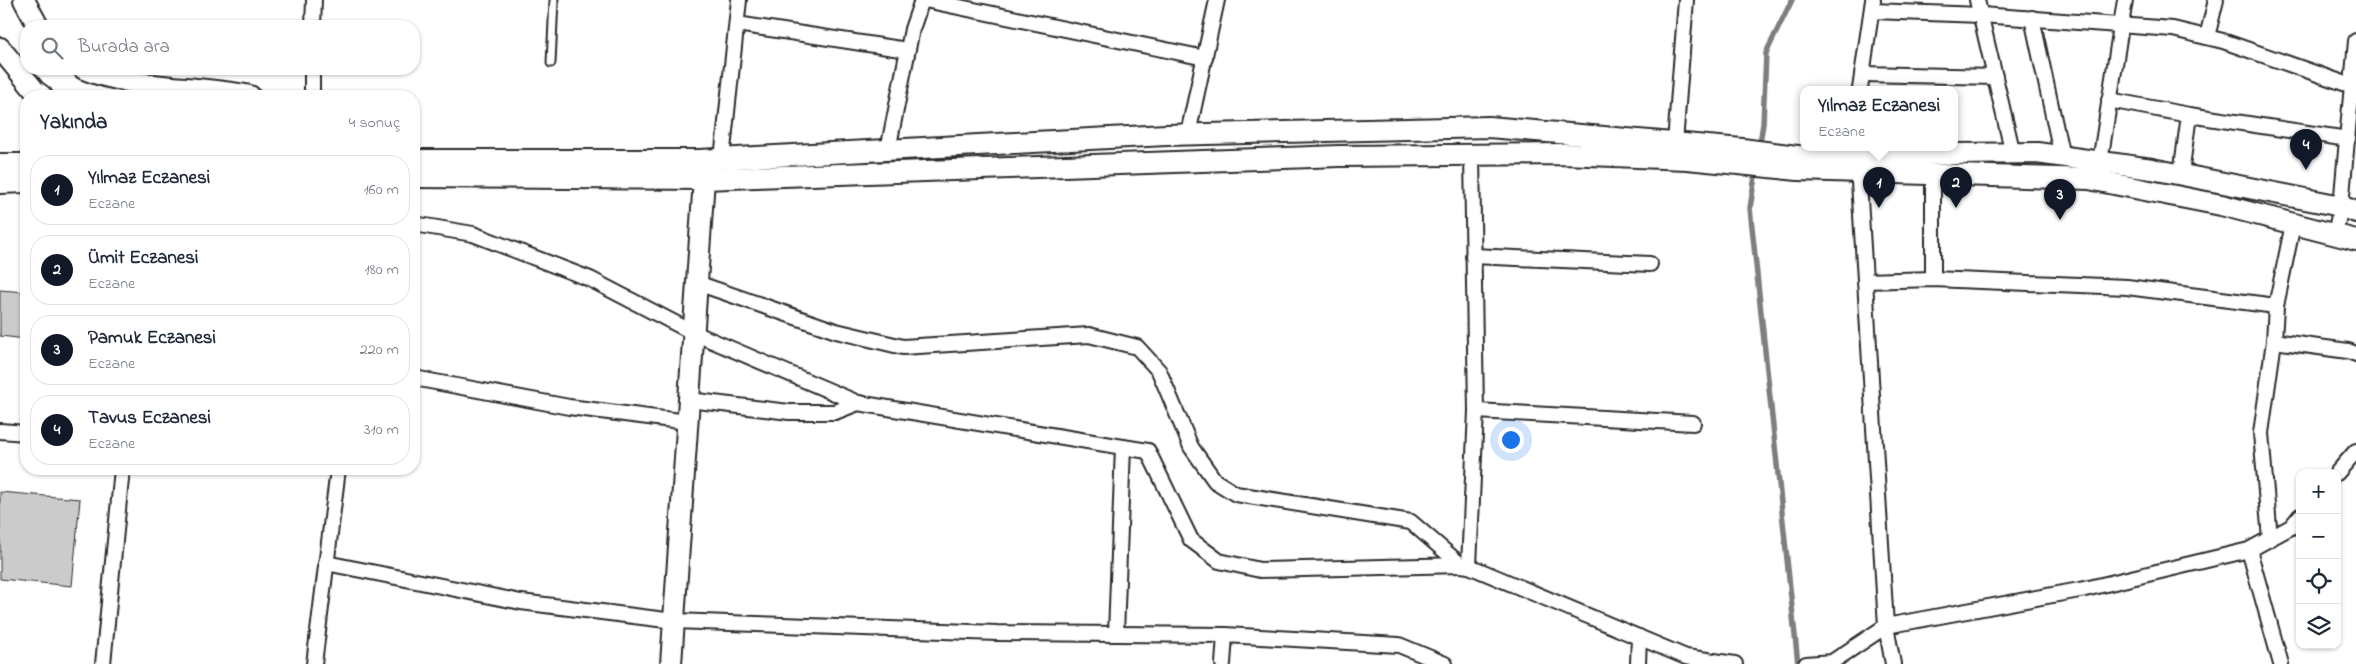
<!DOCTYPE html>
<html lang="tr">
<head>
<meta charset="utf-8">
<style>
	body { margin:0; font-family:"Indie Flower",sans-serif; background:#f2f2f3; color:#1f2937 }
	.controls { position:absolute; right:15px; bottom:15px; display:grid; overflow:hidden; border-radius:10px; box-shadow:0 1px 4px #0004 }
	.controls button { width:45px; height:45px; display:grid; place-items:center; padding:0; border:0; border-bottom:1px solid #e0e1e3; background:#fff; color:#1f2937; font:25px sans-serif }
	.you { position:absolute; left:1510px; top:439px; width:18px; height:18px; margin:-12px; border:4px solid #fff; border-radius:50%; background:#1a73e8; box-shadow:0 0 0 8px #1a73e833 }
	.badge { display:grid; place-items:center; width:32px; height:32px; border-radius:50%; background:#111827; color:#fff; font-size:16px; font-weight:700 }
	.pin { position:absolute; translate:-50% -41px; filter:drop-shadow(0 1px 2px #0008) }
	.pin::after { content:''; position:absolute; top:26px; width:18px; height:15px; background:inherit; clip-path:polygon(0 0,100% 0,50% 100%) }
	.popup { position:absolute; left:1800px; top:86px; width:158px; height:65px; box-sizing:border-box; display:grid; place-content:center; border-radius:10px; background:#fff; filter:drop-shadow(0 1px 4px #0005); font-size:16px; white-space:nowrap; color:#747a83 }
	.popup b { font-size:19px; color:#1f2937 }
	.popup::after { content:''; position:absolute; left:50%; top:100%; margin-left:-10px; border:10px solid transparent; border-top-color:#fff }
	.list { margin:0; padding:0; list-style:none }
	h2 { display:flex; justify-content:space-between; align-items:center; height:65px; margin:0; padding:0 20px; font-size:21px }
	h2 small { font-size:16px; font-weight:400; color:#747a83 }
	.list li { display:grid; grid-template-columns:32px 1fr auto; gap:15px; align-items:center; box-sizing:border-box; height:70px; margin:0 10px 10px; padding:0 10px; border:1px solid #e0e1e3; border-radius:20px }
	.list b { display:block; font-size:19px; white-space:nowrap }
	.list p { margin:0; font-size:16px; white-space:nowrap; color:#747a83 }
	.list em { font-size:16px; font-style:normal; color:#747a83 }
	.icon { flex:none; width:28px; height:28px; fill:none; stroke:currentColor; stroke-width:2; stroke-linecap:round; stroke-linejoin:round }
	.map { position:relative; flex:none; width:2356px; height:664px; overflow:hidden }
	.search { position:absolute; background:#fff; box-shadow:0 1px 4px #0004; left:20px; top:20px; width:400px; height:55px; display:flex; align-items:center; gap:12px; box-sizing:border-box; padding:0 18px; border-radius:20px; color:#747a83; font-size:19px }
	.panel { position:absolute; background:#fff; box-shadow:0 1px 4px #0004; left:20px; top:90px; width:400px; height:385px; border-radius:20px }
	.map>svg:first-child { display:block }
</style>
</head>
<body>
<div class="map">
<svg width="2356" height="664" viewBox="0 0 2356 664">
	<rect width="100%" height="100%" fill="#fff"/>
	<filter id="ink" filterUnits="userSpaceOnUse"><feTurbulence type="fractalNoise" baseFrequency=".02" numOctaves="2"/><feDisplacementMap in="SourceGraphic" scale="10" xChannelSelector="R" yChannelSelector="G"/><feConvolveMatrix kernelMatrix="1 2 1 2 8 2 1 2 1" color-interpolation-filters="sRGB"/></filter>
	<g filter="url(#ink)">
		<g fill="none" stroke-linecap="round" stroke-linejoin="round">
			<!-- stream -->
			<g stroke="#7e7e7e" stroke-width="5.5">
				<path d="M1759 149 1763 124 1766 53 1792 0"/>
				<path d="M1756 170 1750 208 1798 664"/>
			</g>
		</g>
		<!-- building -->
		<g fill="#cbcbcb" stroke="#2b2b2b">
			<path d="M0 290 26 292V339L0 336Z"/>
			<path d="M0 492 80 499 72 586 0 579Z"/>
		</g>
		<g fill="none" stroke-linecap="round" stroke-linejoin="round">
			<!-- lane casing -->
			<g stroke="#2b2b2b" stroke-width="11">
				<path id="lane" d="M551 63 554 0"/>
			</g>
			<!-- street casing -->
			<g stroke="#2b2b2b" stroke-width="18">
				<g id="street">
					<path d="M925 0 1205 58"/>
					<path d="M1977 0 2013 154"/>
					<path d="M1872 11 1981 15 2173 29 2223 41 2352 86"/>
					<path d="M2032 18 2062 157"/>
					<path d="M737 24 907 50"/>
					<path d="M313 26 314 0"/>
					<path d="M2207 37 2216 0"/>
					<path d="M1862 74 1995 77"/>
					<path d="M1860 89 1873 0"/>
					<path d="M312 96V69"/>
					<path d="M2109 100 2189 115 2348 139"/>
					<path d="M1188 134 1217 0"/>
					<path d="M1675 143 1686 0"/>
					<path d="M888 150 912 29 922 0"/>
					<path d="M722 159 739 0"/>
					<path d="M2100 162 2125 0"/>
					<path d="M1858 165 1886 626 1893 664"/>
					<path d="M2181 174 2189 115"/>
					<path d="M414 224 473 234 590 279 694 333 858 403 1123 447 1116 634"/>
					<path d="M2335 234 2341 206 2356 41"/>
					<path d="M1473 256 1650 264"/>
					<path d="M1933 279V174"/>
					<path d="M1865 281 1933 279 2127 287 2276 306"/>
					<path d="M697 283 836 331 903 347 1089 335 1137 347 1159 371 1191 447 1215 481 1236 494 1411 522 1461 565 1469 566 1686 657 1735 664"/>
					<path d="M2274 341 2348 351 2356 354"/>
					<path d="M414 378 569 407 688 422"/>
					<path d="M689 400 789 412H835L858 403"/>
					<path d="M1476 411 1693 423"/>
					<path d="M0 431 26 433"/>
					<path d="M1123 447 1148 451 1191 540 1219 561 1260 570 1461 565"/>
					<path d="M2337 473 2356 451"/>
					<path d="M2270 539 2261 433 2274 341 2276 306 2293 224"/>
					<path d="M2249 550 2281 664"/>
					<path d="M326 563 521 602 674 621 997 633 1225 635 1399 645 1445 664"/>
					<path d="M1469 566 1476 411 1472 155"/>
					<path d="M103 664 122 469"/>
					<path d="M314 664 338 469"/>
					<path d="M1223 664 1225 635"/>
					<path d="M1638 664 1639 637"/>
					<path d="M1806 664 1832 662 1886 626 2085 589 2249 550 2291 527 2300 516"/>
				</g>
			</g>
			<!-- secondary casing -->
			<g stroke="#2b2b2b" stroke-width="24">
				<g id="secondary">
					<path d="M24 0 38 26"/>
					<path d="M0 48 35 91 42 96"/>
					<path d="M84 69C136 90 195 85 250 96"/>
					<path d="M414 160H699L1166 135 1489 127 1742 149 1797 156 2037 153 2152 169 2341 206 2356 212"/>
					<path d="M0 164H26"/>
					<path d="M414 177 704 179 1339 156 1564 154 1687 159 1798 170 2089 179 2221 205 2356 240"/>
					<path d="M0 183 26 182"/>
					<path d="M671 664 704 179 701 167"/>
				</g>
			</g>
			<!-- lane -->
			<use href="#lane" stroke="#fff" stroke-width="7"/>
			<!-- street -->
			<use href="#street" stroke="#fff" stroke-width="14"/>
			<!-- secondary -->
			<use href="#secondary" stroke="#fff" stroke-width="20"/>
		</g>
	</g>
</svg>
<div class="controls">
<button>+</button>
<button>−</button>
<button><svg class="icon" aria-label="locate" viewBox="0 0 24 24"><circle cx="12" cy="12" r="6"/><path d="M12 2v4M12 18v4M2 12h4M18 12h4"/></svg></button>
<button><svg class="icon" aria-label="layers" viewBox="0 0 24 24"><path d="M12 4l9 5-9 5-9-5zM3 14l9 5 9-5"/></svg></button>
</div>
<div class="you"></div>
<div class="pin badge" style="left:1879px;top:208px">1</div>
<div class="popup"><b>Yılmaz Eczanesi</b>Eczane</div>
<div class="pin badge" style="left:1956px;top:208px">2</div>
<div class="pin badge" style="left:2060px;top:220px">3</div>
<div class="pin badge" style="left:2306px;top:170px">4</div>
<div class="search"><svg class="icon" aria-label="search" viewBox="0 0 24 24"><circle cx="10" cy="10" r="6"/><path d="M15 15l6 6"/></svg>Burada ara</div>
<section class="panel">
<h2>Yakında<small>4 sonuç</small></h2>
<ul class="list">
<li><span class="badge">1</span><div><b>Yılmaz Eczanesi</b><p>Eczane</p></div><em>160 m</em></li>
<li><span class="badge">2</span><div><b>Ümit Eczanesi</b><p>Eczane</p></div><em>180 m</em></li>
<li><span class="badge">3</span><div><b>Pamuk Eczanesi</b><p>Eczane</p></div><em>220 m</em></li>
<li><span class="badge">4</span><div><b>Tavus Eczanesi</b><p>Eczane</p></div><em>310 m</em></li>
</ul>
</section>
</div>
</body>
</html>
